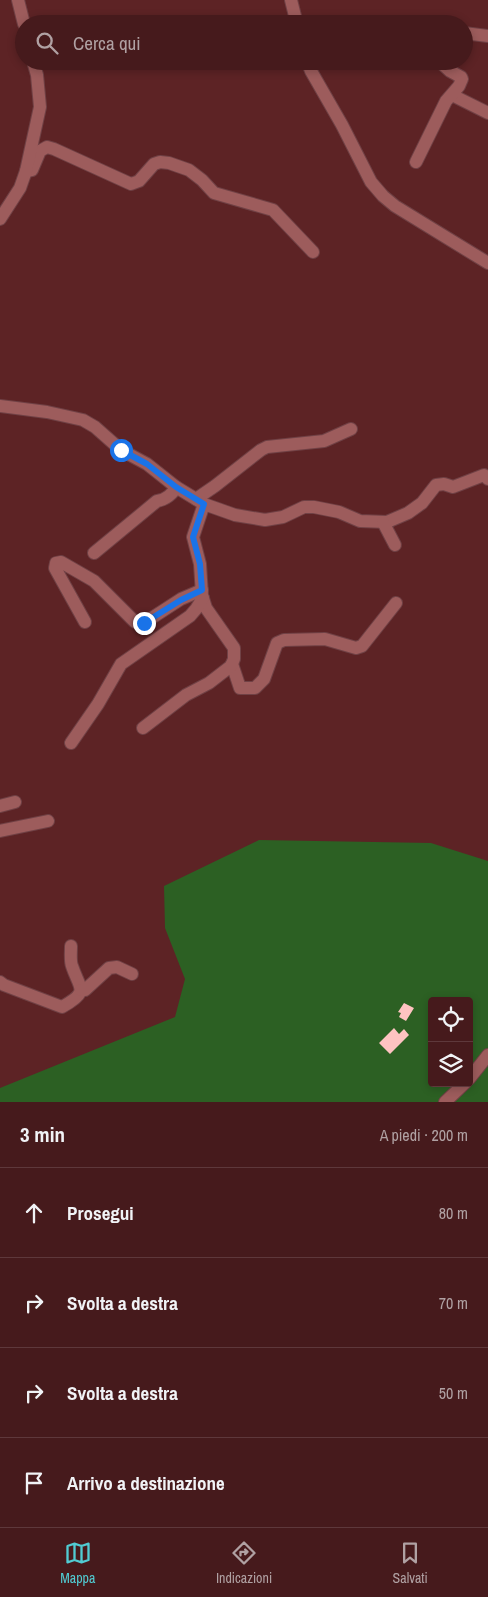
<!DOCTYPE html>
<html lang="it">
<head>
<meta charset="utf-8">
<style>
	body { margin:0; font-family:"Archivo Narrow",sans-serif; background:#4d2325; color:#f1f3f6 }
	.controls { position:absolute; right:15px; bottom:15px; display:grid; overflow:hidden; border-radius:5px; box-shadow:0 2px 8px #0003 }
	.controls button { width:45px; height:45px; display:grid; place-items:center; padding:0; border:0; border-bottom:1px solid #5e383b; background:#461a1c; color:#f1f3f6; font:25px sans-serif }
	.stop { position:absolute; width:15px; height:15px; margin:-11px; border:4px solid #1a73e8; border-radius:50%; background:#fff }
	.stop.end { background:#1a73e8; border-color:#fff; box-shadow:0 1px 5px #0008 }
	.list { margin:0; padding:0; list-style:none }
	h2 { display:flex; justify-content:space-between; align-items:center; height:65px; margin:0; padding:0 20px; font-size:21px }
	h2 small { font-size:16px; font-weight:400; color:#b0a1a3 }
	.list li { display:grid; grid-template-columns:32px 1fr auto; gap:15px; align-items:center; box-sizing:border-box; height:90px; padding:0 20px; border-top:1px solid #5e383b }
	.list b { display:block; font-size:19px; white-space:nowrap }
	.list em { font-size:16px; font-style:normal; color:#b0a1a3 }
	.icon { flex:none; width:28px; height:28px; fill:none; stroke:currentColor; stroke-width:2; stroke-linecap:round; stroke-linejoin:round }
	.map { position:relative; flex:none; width:488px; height:1102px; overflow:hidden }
	.search { position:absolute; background:#461a1c; box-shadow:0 2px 8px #0003; left:15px; right:15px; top:15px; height:55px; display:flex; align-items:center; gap:12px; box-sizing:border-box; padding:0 18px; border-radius:28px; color:#b0a1a3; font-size:19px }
	.sheet { height:425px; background:#461a1c }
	nav { display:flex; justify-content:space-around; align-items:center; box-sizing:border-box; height:70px; border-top:1px solid #5e383b; background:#461a1c; font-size:14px; color:#b0a1a3 }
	nav a { display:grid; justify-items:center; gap:2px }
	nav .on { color:#51ccd3 }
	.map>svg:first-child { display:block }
</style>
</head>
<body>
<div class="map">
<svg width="488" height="1102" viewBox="0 0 488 1102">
	<rect width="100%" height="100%" fill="#5d2325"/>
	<!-- green -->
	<path fill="#2c6023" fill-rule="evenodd" d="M259 840 431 843 488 861V1102H0V1088L175 1017 185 979 165 928 164 886ZM432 1001H469V1083H432Z"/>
	<!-- building -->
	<g fill="#fec3c1">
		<path d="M404 1003 414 1008 406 1021 399 1017 401 1013 398 1012Z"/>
		<path d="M394 1028 399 1034 404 1029 409 1035 390 1054 379 1043Z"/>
	</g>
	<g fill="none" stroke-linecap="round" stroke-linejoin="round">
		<!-- minor casing -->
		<g stroke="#704145" stroke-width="14">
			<g id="minor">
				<path d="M18 0 24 24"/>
				<path d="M291 0 297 24"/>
				<path d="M464 33 488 36"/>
				<path d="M307 61 311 71 342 125 371 182 383 196 395 206 488 263"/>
				<path d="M452 95 488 113"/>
				<path d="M416 162 446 101 459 86 462 79 461 77 450 71 439 61"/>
				<path d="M26 171 32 170 40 151 47 147 54 149 131 184 139 181 154 164 160 162 169 163 189 170 202 180 214 193 273 210 313 252"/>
				<path d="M0 219 20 188 26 171 40 107 37 75 33 61"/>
				<path d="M0 406 47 412 83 420 95 427 121 450 147 464 176 487 204 504 235 515 265 520 283 517 304 507H314L339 512 360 521 387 522 408 513 422 503 436 485 444 484 453 487 484 475 488 479"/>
				<path d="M196 499 215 486 261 450 267 447 324 441 351 429"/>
				<path d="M383 522 395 545"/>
				<path d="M94 553 157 501C165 500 173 494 176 487"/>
				<path d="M85 622 55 568 56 563 61 562 94 581 135 622 144 623 181 599 202 590"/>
				<path d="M232 664 240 688H255L264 679 277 643 284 640 325 639 356 648 362 646 396 603"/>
				<path d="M143 728 186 695 209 683 231 666 234 659V648L206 608 202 595 200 564 193 537 204 504"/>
				<path d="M71 743 98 704 121 664 190 616 196 609 203 598"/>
				<path d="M0 806 15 802"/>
				<path d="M0 831 48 821"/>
				<path d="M0 982 4 985 62 1007C90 991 80 990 72 966 70 961 71 953 71 946"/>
				<path d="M81 990H85L109 968 117 967 132 974"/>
				<path d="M469 1079 488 1055"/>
				<path d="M445 1102 465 1083"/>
			</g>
		</g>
		<!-- minor -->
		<use href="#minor" stroke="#9d5c5c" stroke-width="12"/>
	</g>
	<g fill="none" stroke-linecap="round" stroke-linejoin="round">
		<!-- route -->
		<path stroke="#1a73e8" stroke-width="6" d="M121 450 147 464 176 487 204 504 193 537 200 564 202 590 181 600 144 623"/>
	</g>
</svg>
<div class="controls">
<button><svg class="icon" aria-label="locate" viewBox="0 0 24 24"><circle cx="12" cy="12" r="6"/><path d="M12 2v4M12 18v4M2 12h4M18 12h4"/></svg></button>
<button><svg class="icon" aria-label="layers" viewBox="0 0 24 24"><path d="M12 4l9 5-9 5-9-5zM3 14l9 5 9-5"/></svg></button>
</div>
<div class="stop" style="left:121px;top:450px"></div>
<div class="stop end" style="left:144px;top:623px"></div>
<div class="search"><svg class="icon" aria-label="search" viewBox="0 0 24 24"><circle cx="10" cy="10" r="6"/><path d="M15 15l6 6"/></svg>Cerca qui</div>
</div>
<section class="sheet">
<h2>3 min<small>A piedi · 200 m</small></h2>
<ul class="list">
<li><svg class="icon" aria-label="ahead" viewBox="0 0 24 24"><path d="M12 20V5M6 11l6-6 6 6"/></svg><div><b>Prosegui</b></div><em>80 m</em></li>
<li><svg class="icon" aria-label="right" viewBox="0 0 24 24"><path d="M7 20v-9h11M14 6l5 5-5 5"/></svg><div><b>Svolta a destra</b></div><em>70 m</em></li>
<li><svg class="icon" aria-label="right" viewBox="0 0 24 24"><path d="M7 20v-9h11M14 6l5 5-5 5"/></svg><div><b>Svolta a destra</b></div><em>50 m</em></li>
<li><svg class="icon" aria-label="arrive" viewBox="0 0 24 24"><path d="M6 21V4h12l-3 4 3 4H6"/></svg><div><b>Arrivo a destinazione</b></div></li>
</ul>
</section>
<nav>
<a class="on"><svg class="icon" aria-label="map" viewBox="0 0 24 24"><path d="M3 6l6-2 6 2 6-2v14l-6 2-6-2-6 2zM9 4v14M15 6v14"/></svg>Mappa</a>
<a><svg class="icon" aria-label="directions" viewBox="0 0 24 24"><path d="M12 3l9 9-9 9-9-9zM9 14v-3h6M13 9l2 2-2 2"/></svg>Indicazioni</a>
<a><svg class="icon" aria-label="saved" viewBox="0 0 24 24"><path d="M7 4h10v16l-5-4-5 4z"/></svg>Salvati</a>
</nav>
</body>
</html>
